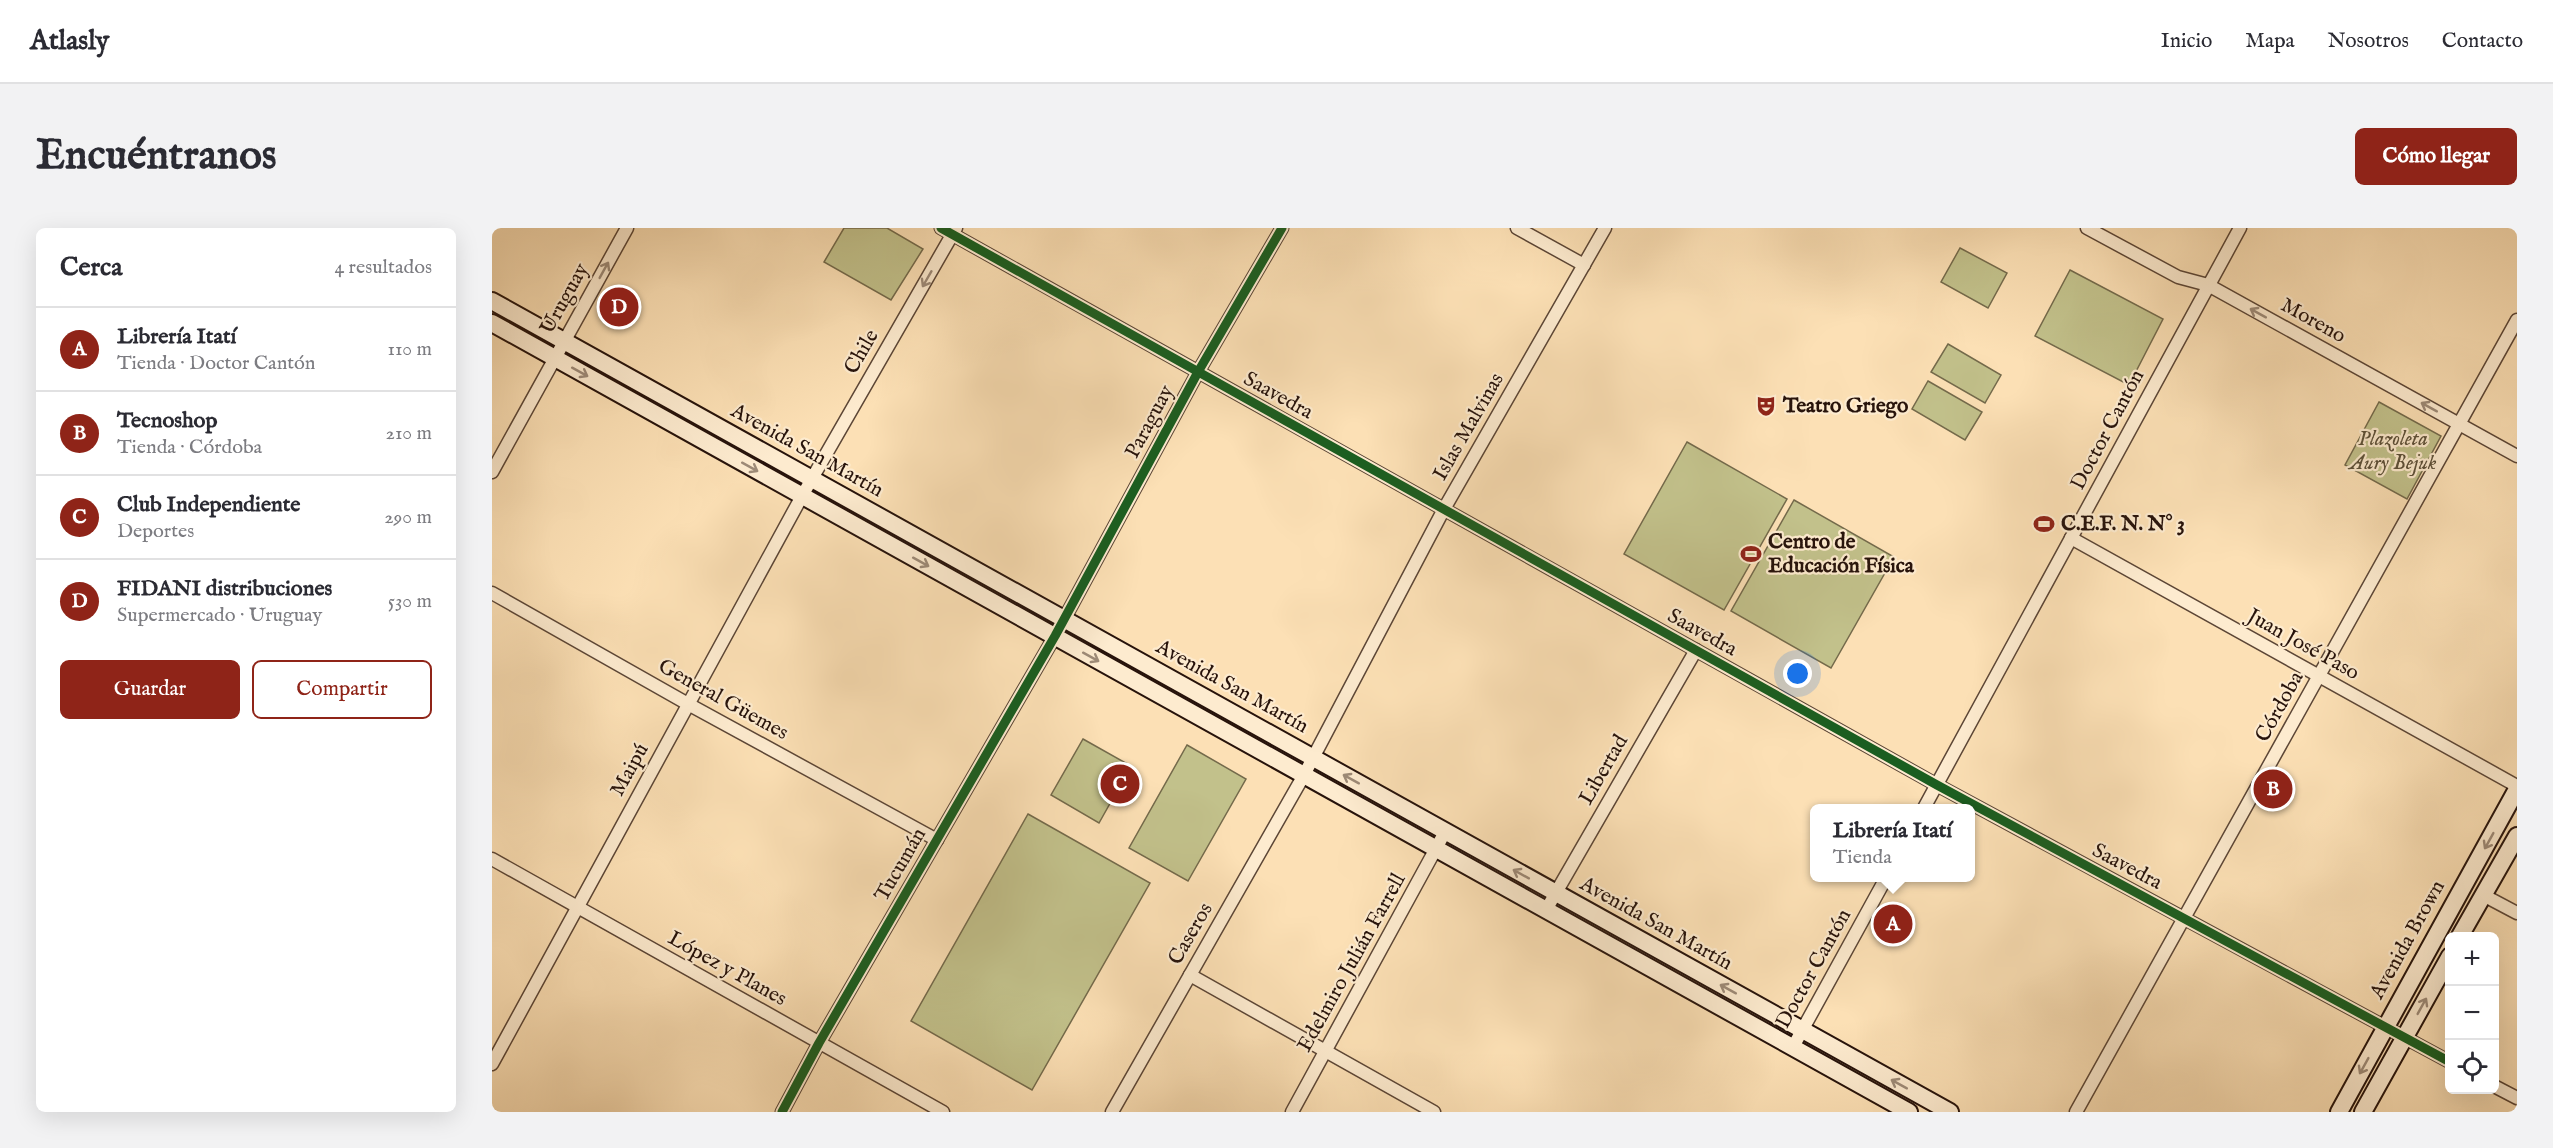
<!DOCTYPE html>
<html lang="es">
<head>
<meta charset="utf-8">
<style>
	body { margin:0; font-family:"IM FELL English",serif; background:#f2f2f3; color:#2b2b33 }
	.controls { position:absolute; right:18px; bottom:18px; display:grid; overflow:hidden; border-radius:9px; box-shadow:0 6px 24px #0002 }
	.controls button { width:54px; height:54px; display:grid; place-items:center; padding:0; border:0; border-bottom:2px solid #e1e1e2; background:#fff; color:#2b2b33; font:30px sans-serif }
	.you { position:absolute; left:1306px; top:446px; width:21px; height:21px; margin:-15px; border:4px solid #fff; border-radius:50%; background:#1a73e8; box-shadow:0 0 0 9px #1a73e833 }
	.badge { display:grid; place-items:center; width:39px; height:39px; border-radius:50%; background:#8f2418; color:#fff; font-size:20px; font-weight:700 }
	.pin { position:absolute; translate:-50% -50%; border:3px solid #fff; box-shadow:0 2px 6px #0006 }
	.popup { position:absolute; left:1318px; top:576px; width:165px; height:78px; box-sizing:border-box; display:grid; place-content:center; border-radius:9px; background:#fff; filter:drop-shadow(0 2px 4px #0005); font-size:20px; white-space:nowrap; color:#7c7c81 }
	.popup b { font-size:22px; color:#2b2b33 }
	.popup::after { content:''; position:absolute; left:50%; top:100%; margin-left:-12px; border:12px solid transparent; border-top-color:#fff }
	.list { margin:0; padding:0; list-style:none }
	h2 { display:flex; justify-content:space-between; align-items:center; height:78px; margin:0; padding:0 24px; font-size:26px }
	h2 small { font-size:20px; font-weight:400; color:#7c7c81 }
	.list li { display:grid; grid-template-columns:39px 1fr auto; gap:18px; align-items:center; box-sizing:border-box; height:84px; padding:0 24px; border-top:2px solid #e1e1e2 }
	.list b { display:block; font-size:22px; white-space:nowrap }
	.list p { margin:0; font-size:20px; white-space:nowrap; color:#7c7c81 }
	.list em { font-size:20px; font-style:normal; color:#7c7c81 }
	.actions { display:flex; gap:12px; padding:18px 24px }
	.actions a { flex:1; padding:14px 0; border:2px solid #8f2418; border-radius:9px; text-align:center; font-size:21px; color:#8f2418 }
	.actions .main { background:#8f2418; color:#fff }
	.icon { flex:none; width:33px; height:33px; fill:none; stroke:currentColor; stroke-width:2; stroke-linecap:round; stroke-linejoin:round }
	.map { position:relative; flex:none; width:2025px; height:884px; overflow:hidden; border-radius:9px }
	header { display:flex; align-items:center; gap:36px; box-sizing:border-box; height:84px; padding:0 30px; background:#fff; border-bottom:2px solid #e1e1e2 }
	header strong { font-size:28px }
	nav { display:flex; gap:33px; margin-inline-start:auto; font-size:21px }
	.intro { display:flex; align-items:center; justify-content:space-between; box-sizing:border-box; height:144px; padding:0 36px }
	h1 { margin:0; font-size:42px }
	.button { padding:15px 27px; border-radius:9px; background:#8f2418; color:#fff; font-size:21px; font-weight:700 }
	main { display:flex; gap:36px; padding:0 36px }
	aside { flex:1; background:#fff; border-radius:9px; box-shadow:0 6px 24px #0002 }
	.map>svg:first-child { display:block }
</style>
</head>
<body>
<header>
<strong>Atlasly</strong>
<nav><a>Inicio</a><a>Mapa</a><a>Nosotros</a><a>Contacto</a></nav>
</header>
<div class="intro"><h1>Encuéntranos</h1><a class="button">Cómo llegar</a></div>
<main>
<aside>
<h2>Cerca<small>4 resultados</small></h2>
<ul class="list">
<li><span class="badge">A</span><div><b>Librería Itatí</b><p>Tienda · Doctor Cantón</p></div><em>110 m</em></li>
<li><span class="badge">B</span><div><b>Tecnoshop</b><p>Tienda · Córdoba</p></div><em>210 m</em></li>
<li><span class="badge">C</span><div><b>Club Independiente</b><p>Deportes</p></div><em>290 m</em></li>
<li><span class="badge">D</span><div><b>FIDANI distribuciones</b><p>Supermercado · Uruguay</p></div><em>530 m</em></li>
</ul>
<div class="actions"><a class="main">Guardar</a><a>Compartir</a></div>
</aside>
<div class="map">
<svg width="2025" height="884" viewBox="0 0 2025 884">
	<rect width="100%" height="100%" fill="#fce0b5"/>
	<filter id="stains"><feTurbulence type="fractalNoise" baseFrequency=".00333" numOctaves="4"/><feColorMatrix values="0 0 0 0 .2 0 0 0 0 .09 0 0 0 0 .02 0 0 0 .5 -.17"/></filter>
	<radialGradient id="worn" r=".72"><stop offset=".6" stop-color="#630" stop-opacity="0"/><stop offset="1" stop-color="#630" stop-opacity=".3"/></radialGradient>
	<!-- green -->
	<g fill="#c2c18b" stroke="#746a4b" stroke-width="1.5">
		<path d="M352 0H395L431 21 399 72 332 34Z"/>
		<path d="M1468 20 1515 45 1496 80 1449 54Z"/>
		<path d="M1578 42 1671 91 1637 157 1543 108Z"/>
		<path d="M1456 116 1509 147 1493 175 1439 144Z"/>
		<path d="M1436 153 1490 184 1473 212 1420 181Z"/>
		<path d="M1887 174 1949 208 1915 271 1853 237Z"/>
		<path d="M1195 214 1295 271 1232 382 1132 326Z"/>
		<path d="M1302 272 1402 329 1339 440 1239 383Z"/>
		<path d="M591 511 639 538 607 595 559 567Z"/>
		<path d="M695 517 754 551 696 653 637 620Z"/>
		<path d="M536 586 658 655 540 862 419 793Z"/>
	</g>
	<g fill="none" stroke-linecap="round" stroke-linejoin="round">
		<!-- street casing -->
		<g stroke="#5c4636" stroke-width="15">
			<g id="street">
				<path d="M449 0 1445 557 1958 834"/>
				<path d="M1025 0 1092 37"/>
				<path d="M1595 0 1686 49 1716 57 2025 228"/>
				<path d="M0 244 135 0"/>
				<path d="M1579 310 2025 558"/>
				<path d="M0 365 196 476 445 612"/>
				<path d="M1432 580 1748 0"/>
				<path d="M0 631 451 884"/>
				<path d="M1991 667 2025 685"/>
				<path d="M1054 682 1204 422"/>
				<path d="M698 747 942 884"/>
				<path d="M1301 819 1394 650"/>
				<path d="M0 836 310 268 464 0"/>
				<path d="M2002 858 2025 870"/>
				<path d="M290 884 327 815 563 408 706 144 790 0"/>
				<path d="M620 884 812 547 952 281 1113 0"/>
				<path d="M800 884 953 604"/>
				<path d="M1584 884 2025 92"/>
			</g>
		</g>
		<!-- secondary casing -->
		<g stroke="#27130b" stroke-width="20">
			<g id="secondary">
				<path d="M0 73 1458 884"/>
				<path d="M0 95 1417 884"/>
				<path d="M1968 708 2025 608"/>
				<path d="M1847 884 2025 561"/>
				<path d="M1871 884 1958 728"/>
			</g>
		</g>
		<!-- street -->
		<use href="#street" stroke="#fdebcf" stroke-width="12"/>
		<!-- secondary -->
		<use href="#secondary" stroke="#fdebcf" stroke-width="16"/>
		<!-- cycleway casing -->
		<g stroke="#fdebcf" stroke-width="13">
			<g id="cycleway">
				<path d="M449 0 1445 557 1958 834"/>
				<path d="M290 884 327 815 563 408 706 144 790 0"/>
			</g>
		</g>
		<!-- cycleway -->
		<use href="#cycleway" stroke="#1b5e20" stroke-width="9"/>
	</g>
	<!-- one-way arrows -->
	<defs><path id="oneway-shaft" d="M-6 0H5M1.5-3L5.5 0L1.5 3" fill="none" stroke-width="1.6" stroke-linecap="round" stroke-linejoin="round" transform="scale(1.5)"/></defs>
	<g stroke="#9d8a77">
		<use href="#oneway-shaft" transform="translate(112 42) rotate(-61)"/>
		<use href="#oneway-shaft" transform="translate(435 51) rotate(120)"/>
		<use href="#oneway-shaft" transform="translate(1766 85) rotate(-151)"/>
		<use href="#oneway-shaft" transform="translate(88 144) rotate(29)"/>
		<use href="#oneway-shaft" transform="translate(1937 179) rotate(-151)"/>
		<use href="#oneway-shaft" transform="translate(258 239) rotate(29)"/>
		<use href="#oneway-shaft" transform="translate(429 334) rotate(29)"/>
		<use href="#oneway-shaft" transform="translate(599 429) rotate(29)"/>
		<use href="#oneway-shaft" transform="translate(859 551) rotate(-151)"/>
		<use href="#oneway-shaft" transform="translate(1997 613) rotate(119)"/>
		<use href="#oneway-shaft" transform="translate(1029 646) rotate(-151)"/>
		<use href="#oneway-shaft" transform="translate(1236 761) rotate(-151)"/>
		<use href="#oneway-shaft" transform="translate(1930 778) rotate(-61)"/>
		<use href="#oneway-shaft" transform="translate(1872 838) rotate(119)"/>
		<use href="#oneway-shaft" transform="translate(1407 856) rotate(-151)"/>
	</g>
	<!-- icons -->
	<defs>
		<g id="theatre-bare" transform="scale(1.62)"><path d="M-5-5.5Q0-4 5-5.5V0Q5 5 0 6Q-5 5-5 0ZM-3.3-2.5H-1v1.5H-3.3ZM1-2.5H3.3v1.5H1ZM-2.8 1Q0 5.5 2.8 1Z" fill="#8f2418" stroke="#fdebcf" stroke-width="2.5" paint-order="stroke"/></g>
		<g id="stadium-bare" transform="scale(1.62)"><path d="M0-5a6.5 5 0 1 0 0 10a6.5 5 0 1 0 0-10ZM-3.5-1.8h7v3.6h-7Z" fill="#8f2418" stroke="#fdebcf" stroke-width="2.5" paint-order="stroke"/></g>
	</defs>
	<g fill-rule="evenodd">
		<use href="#theatre-bare" x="1274" y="178"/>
		<use href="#stadium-bare" x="1552" y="296"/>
		<use href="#stadium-bare" x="1259" y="326"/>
	</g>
	<g text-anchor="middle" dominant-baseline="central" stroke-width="4.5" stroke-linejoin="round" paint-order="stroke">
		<!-- street labels -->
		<g font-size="21" fill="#27130b" stroke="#fdebcf">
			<text transform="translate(73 71) rotate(-61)">Uruguay</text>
			<text transform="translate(1821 93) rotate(29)">Moreno</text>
			<text transform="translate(370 124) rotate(-60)">Chile</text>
			<text transform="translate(786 168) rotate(29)">Saavedra</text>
			<text transform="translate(658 194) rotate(-62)">Paraguay</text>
			<text transform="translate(977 199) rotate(-60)">Islas Malvinas</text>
			<text transform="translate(1616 202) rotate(-62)">Doctor Cantón</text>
			<text transform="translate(315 223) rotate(29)">Avenida San Martín</text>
			<text transform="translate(1210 405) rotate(29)">Saavedra</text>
			<text transform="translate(1811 417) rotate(29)">Juan José Paso</text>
			<text transform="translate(740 459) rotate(29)">Avenida San Martín</text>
			<text transform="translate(231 472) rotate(29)">General Güemes</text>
			<text transform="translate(1788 479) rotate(-61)">Córdoba</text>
			<text transform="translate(138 542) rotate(-61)">Maipú</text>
			<text transform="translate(1112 542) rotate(-60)">Libertad</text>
			<text transform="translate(409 637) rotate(-60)">Tucumán</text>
			<text transform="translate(1635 639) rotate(28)">Saavedra</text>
			<text transform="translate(1164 696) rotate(29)">Avenida San Martín</text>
			<text transform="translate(699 706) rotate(-60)">Caseros</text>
			<text transform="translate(1916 712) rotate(-61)">Avenida Brown</text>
			<text transform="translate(860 735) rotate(-61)">Edelmiro Julián Farrell</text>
			<text transform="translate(235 741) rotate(29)">López y Planes</text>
			<text transform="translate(1322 741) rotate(-61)">Doctor Cantón</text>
		</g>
		<!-- poi labels -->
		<g font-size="21" font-weight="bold" fill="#27130b" stroke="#fdebcf" text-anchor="start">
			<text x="1291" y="178">Teatro Griego</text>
			<text x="1569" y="296">C.E.F. N. N° 3</text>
			<text x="1276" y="314">Centro de<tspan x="1276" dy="24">Educación Física</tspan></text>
		</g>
		<!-- park labels -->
		<g font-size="21" font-style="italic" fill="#5d5038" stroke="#fdebcf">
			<text x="1901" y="211">Plazoleta<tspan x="1901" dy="24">Aury Bejuk</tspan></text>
		</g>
	</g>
	<rect width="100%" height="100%" filter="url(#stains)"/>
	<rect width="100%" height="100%" fill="url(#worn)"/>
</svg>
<div class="controls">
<button>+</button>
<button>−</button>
<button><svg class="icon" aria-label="locate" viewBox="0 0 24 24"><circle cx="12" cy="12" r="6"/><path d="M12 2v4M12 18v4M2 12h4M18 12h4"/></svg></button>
</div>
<div class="you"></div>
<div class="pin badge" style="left:1401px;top:696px">A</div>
<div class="popup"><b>Librería Itatí</b>Tienda</div>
<div class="pin badge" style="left:1781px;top:561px">B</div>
<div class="pin badge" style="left:628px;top:556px">C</div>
<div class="pin badge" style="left:127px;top:79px">D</div>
</div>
</main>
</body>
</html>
